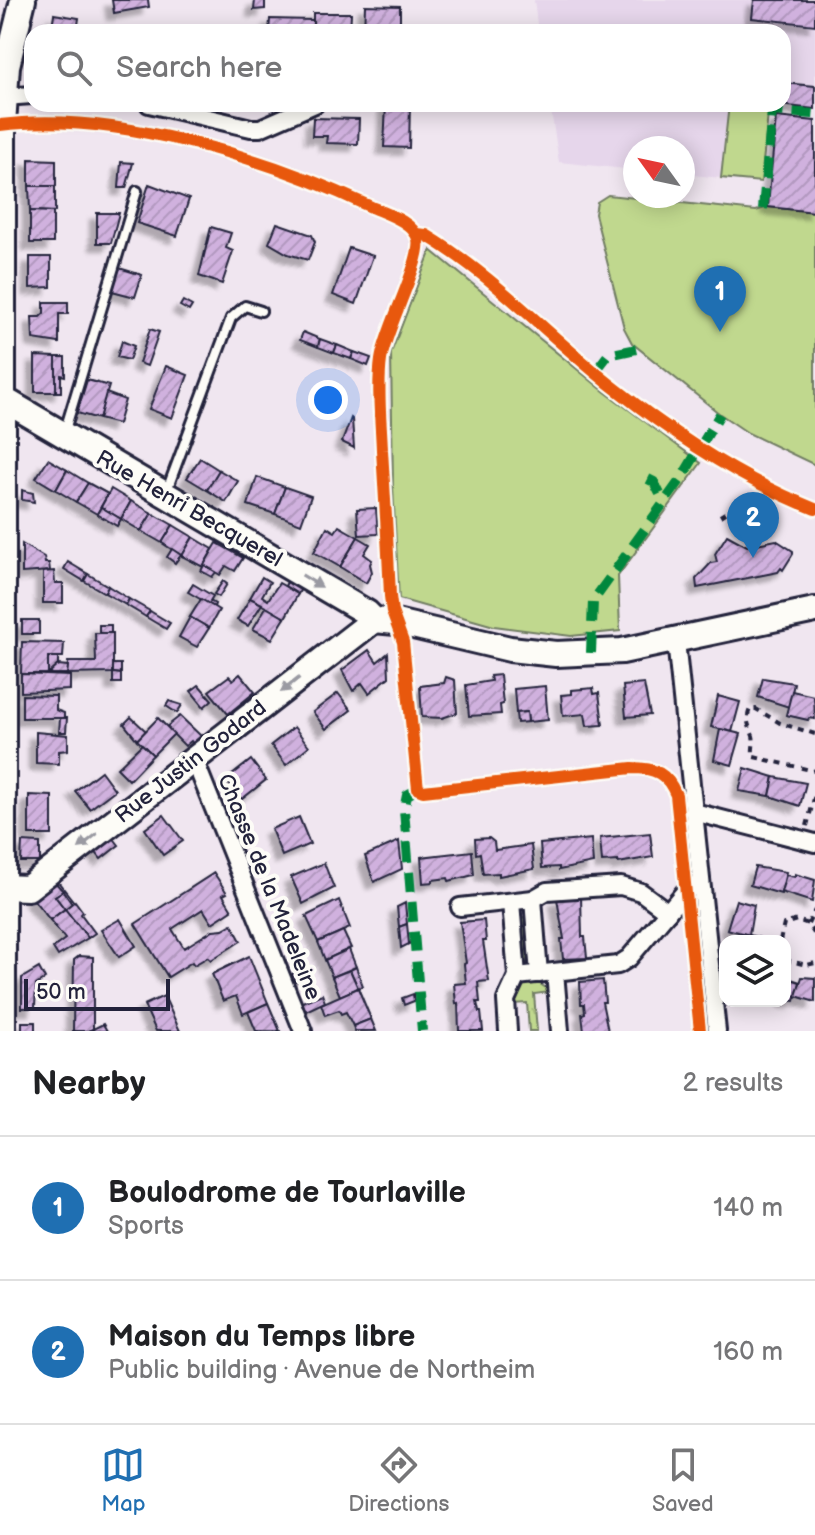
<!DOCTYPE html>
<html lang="en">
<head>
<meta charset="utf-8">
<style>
	body { margin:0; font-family:"Balsamiq Sans",sans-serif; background:#f2f2f2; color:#202124 }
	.controls { position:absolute; right:24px; bottom:24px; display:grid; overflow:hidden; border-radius:16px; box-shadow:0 4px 20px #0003 }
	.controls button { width:72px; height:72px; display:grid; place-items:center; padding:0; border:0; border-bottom:2px solid #e0e0e0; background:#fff; color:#202124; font:40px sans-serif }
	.compass { position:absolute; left:623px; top:136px; width:72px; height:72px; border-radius:50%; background:#fff; box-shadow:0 4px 20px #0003; rotate:303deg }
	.scale { position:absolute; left:24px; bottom:20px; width:146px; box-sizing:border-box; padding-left:8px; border:4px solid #22223b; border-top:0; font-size:22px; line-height:28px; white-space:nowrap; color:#22223b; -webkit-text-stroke:6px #fdfcf7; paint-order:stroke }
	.you { position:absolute; left:328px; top:400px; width:28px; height:28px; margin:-20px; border:6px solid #fff; border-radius:50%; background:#1a73e8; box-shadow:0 0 0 12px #1a73e833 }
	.badge { display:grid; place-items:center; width:52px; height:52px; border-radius:50%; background:#1f6fb2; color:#fff; font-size:26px; font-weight:700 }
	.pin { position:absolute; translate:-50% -66px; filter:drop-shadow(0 2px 4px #0008) }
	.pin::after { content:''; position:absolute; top:42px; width:28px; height:24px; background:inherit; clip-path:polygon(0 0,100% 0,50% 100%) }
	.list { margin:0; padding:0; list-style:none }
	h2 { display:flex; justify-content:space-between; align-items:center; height:104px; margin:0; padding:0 32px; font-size:34px }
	h2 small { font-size:26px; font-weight:400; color:#757577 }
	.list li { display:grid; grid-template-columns:52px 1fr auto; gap:24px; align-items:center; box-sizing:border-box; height:144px; padding:0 32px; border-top:2px solid #e0e0e0 }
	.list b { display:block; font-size:30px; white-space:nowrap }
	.list p { margin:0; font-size:26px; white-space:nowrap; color:#757577 }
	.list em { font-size:26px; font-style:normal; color:#757577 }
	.icon { flex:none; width:44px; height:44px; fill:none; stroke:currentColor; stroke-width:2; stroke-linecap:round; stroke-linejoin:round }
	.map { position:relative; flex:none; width:815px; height:1031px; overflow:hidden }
	.search { position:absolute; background:#fff; box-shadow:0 4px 20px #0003; left:24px; right:24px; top:24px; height:88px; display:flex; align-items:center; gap:20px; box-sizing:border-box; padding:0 28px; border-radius:24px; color:#757577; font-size:30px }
	.sheet { height:392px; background:#fff }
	nav { display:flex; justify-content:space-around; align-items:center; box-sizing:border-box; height:112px; border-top:2px solid #e0e0e0; background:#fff; font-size:22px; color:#757577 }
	nav a { display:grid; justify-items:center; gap:4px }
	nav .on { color:#1f6fb2 }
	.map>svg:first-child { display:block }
</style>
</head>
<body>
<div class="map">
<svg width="815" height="1031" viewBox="0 0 815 1031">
	<defs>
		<pattern id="grass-tufts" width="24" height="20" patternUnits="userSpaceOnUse" patternTransform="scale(2)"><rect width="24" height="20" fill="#c0d88e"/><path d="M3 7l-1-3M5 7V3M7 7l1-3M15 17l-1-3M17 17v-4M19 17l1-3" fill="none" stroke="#a5b97b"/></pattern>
		<pattern id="building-hatch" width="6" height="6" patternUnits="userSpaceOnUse" patternTransform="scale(2)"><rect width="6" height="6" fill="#d0b1de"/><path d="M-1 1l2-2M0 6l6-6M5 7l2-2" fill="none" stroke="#b298bf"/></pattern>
		<filter id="shadow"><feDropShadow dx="-7" dy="7" stdDeviation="2" flood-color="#0004"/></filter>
	</defs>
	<rect width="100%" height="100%" fill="#f0e6f0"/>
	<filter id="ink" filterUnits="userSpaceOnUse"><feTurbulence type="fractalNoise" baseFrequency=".0125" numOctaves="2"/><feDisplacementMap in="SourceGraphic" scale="16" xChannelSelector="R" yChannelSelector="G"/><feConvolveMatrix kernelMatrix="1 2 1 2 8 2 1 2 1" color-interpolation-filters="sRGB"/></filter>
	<g filter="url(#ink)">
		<!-- built -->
		<g fill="#e6d6eb">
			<path d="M534 0H815V109L769 104H783V32H538Z"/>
			<path d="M550 104H729L721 178 683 174V148H635V170L559 162Z"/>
		</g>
		<!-- grass -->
		<g fill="url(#grass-tufts)" stroke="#717d64" stroke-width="2">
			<path d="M523 917 527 920 531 960 527 964 523 962 519 919Z"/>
			<path d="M526 982H537L549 990 550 992 534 994 537 1031H529L527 1003 513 1004 522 984Z"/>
		</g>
		<!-- park -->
		<g fill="#c0d88e" stroke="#717d64" stroke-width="2">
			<path d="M729 104H769L761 182 721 178Z"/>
			<path d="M608 195 756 211 768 207 815 212V465L748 433 720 414 632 343 624 328 595 214 597 202Z"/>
			<path d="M431 250 605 392 701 463 618 576 620 631 571 636 494 626 399 599 393 486 391 353Z"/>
		</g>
		<!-- building -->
		<g fill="url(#building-hatch)" stroke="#22223b" stroke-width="2" filter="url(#shadow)">
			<path d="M112 0H148L149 7 114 13Z"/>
			<path d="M255 0H265V9L254 10Z"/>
			<path d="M754 0H815V25L752 18Z"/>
			<path d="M365 5 400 6V32H364Z"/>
			<path d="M313 13H351L350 32H313Z"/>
			<path d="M54 14 79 18 77 32H51Z"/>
			<path d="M270 19 313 20V32H269Z"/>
			<path d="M783 83 815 86V109L769 104H783Z"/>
			<path d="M191 104H216L215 110Z"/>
			<path d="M386 104H410L409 148 384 147Z"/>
			<path d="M776 117 815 121V212L768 207Z"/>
			<path d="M313 118 359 119 358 144 326 143 327 136H312Z"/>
			<path d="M29 159 56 160V186H29Z"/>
			<path d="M121 162 133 163 126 188H119Z"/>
			<path d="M149 184 189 199 177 236 137 223Z"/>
			<path d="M29 186H55V212L30 211Z"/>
			<path d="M30 211 53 212V243H30Z"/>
			<path d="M97 213H119L111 243H97Z"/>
			<path d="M277 223 312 235 315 242 308 260 288 254 269 243Z"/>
			<path d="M211 227 231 233 226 248 233 251 222 284 199 276Z"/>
			<path d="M349 248 373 256 356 304 333 295Z"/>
			<path d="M30 257H51V287L30 288Z"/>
			<path d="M119 268 142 275 135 297 112 291Z"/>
			<path d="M183 301 192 306 189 311 180 306Z"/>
			<path d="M44 302H68V314H59V343L33 339 32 317H40L44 313Z"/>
			<path d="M150 329 159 332 147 366 139 363Z"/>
			<path d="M303 332 320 339 318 347 300 340Z"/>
			<path d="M320 339 337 345 334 353 318 347Z"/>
			<path d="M122 341 134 346 129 360 117 357Z"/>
			<path d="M337 345 354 352 351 359 334 353Z"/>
			<path d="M354 352 371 358 368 366 351 359Z"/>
			<path d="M35 356 56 357V392H35Z"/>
			<path d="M56 357H65V376L61 375V392H56Z"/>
			<path d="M166 366 188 375 172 418 149 409Z"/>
			<path d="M87 380 109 386 99 419 77 413Z"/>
			<path d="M106 393 125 400 118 424 99 419Z"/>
			<path d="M351 418 352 419 354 448 342 442Z"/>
			<path d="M200 458 219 470 207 490 187 478Z"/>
			<path d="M48 459 67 470 56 490 36 478Z"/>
			<path d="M67 470 88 483 76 502 56 490Z"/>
			<path d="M219 470 238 481 226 502 207 490Z"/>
			<path d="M257 477 285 487 275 514 248 505Z"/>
			<path d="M88 483 108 494 97 514 76 502Z"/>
			<path d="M285 487 311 496 301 524 275 514Z"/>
			<path d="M111 489 131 501 121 519 101 507Z"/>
			<path d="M22 490 33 493 34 502 22 500Z"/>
			<path d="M131 501 152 513 141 531 121 519Z"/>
			<path d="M101 507 121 519 117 526 97 514Z"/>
			<path d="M376 508 378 534 359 535 357 509Z"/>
			<path d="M152 513 173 525 162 543 141 531Z"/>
			<path d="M173 525 193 537 182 556 162 543Z"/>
			<path d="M339 526 358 537 340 567 314 552 327 527 335 532Z"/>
			<path d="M727 535 747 546 776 540 793 551V554L783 570 781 568 778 572 697 588 696 579 711 563 717 562 715 554Z"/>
			<path d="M193 537 213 549 203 567 182 556Z"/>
			<path d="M358 537 370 544 364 554 372 560 370 564 372 572 366 583 340 567Z"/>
			<path d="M217 543 243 558 235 571 226 566 220 575 204 565Z"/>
			<path d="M22 544 44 557 45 563H49L50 571 22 573Z"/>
			<path d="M172 549 181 555 175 563 167 557Z"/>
			<path d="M68 562 88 574 84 581 64 569Z"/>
			<path d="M204 565 216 572 212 577 201 571Z"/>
			<path d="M54 571 55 583H63V603H43V572Z"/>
			<path d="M88 574 108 586 105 593 84 581Z"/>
			<path d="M262 577 270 582 262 596 268 600 279 583 298 594 285 618 250 598Z"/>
			<path d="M289 578 302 587 298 594 285 586Z"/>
			<path d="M223 581 227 584 219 597 214 594Z"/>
			<path d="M193 584 213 596 210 601 215 604 214 607 188 592Z"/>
			<path d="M108 586 129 599 126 605 105 593Z"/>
			<path d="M250 598 262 604 248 626 237 620Z"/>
			<path d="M129 599 150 611 146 617 126 605Z"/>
			<path d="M201 599 219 610 209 628 190 617Z"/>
			<path d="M266 607 285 618 272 639 253 629Z"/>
			<path d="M150 611 170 623 166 629 146 617Z"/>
			<path d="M190 617 209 628 197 647 179 637Z"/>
			<rect x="22" y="620" width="17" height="14"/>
			<rect x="99" y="625" width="12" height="8"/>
			<path d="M95 633H113V673L67 674 68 662H96Z"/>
			<path d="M22 642 64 643 63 657H48V674H21Z"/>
			<path d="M369 650 377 662 388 653 389 677 369 693 362 683 353 691 342 670Z"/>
			<path d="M48 657H58V665L48 674Z"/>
			<path d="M113 664H121V674L113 673Z"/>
			<path d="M58 665 68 666 67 674H48Z"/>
			<path d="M113 673 121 674V683H113Z"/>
			<path d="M21 674 70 676V690L21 692Z"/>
			<path d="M240 674 255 692 228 714 209 691 229 676 233 680Z"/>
			<path d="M500 675 503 704 500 705 501 714 469 716 466 685 491 681 490 676Z"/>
			<path d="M446 677 455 680 457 713 442 718 422 717 420 686 444 683Z"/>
			<path d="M763 678 794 683 789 707 758 697Z"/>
			<path d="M644 684 650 715 626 717 623 686Z"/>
			<path d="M199 685 212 700 204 707 191 691Z"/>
			<path d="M545 686 548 720 528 722 527 712 516 713 514 689Z"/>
			<path d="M593 688 594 694 599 693 603 725 587 726 585 714 563 716 561 695 572 694V690Z"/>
			<path d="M792 691 814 696 815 719 809 718 808 720 786 715Z"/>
			<path d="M338 693 351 710 326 729 313 712Z"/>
			<path d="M22 695 56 696V710L64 713V718H22Z"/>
			<path d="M718 696 740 702 732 732 711 727Z"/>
			<path d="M169 701 182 705 177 713 166 706Z"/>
			<path d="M527 712 528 722 517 723 516 713Z"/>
			<path d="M180 716 201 736 193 744 191 741 185 746 166 727Z"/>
			<path d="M131 717 146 731 137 740 124 724Z"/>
			<path d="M60 718H67L66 732H59Z"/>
			<path d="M158 718 174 734 153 755 137 740Z"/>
			<path d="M294 727 309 746 286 765 271 745Z"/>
			<path d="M720 729 741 734 732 765 714 760Z"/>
			<path d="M36 732 68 735V750L59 751V764L36 763Z"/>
			<path d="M142 744 153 755 129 780 117 768Z"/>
			<path d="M251 760 266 780 242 799 226 780Z"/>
			<path d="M745 768 774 777 770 796 739 791Z"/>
			<path d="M101 771 115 790 90 809 75 791Z"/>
			<path d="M774 777 806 783 800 806 770 796Z"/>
			<path d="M29 795 52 796V835H29Z"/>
			<path d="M164 815 183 841 163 855 145 829Z"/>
			<path d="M299 817 310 844 282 856 271 829Z"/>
			<path d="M650 833 653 857 618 863V861L602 862 600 838Z"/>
			<path d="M112 836 119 845 101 859 94 850Z"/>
			<path d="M489 838 494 842 495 850 531 845 534 869 499 876V873L483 874 480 853 476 854 475 839Z"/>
			<path d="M591 839 593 863 559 870V867L542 868 540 844Z"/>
			<path d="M399 841 402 869 374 882 365 856Z"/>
			<path d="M22 842 40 843V862H21Z"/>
			<path d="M472 851 474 875 449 881 448 878 433 880V882L423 883 421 857Z"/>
			<path d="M324 863 334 888 303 904 291 877Z"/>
			<path d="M755 867 786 872 781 894 750 885Z"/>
			<path d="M214 873 227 893 223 895 232 910 212 923 203 909 172 929 184 948 213 930 223 929 232 924 241 941 211 960 208 957 194 965 192 962 168 977 135 924Z"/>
			<path d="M795 874 815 880 812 902 781 892 786 875 795 877Z"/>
			<path d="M56 879 74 902 72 904 54 881Z"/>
			<path d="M54 881 63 891 55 896 65 909 50 920 32 898Z"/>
			<path d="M63 891 72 904 65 909 55 896Z"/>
			<path d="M581 896 582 937H585L587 958 563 959 561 939H564L557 899Z"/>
			<path d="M339 900 350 928 318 942 306 916Z"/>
			<path d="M736 900 754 905 749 935 727 929Z"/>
			<path d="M75 901 83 912 81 914 95 933 88 938 65 909Z"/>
			<path d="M405 903 407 924 399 927 397 907Z"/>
			<path d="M65 909 88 938 58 956 53 948 65 939 50 920Z"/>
			<path d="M120 919 136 946 119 957 101 930Z"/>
			<path d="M484 920 486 941H483L489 981 478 982 480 1002H477L479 1012H481L483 1031H459L458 1003 456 1004 454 984 466 983 464 964 466 963 460 922Z"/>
			<path d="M407 924 409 944 401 948 399 927Z"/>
			<path d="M343 931 351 948 325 960 318 942Z"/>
			<path d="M742 933 764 939V941H740Z"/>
			<path d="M349 949 356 967 332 977 325 960Z"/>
			<path d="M79 956 93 957V1029L88 1031H73L74 960Z"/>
			<path d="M249 956 268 1003 243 1014 236 996 223 1001 212 974Z"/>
			<path d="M307 967 310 975 295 981 292 974Z"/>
			<path d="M356 967 363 986 358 988 350 970Z"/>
			<path d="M39 968 45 979 36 985 35 1008H22V978Z"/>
			<path d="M350 970 358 988 340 996 332 977Z"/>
			<path d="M785 977 800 982 795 1001 785 1000Z"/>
			<path d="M802 977 815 978V1002L796 996Z"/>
			<path d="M603 980 605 1002H602L608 1031H584L582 1014 585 1013 584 1004H581L580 982Z"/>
			<path d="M358 988 371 1019 353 1026 346 1012 341 1014 339 1010 325 1015 321 1004Z"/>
			<path d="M322 994 325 1002 306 1011 302 1002Z"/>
			<path d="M413 994 414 1001 404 1005 402 998Z"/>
			<path d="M164 996 180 1031H156L144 1005Z"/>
			<path d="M268 1003 280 1031H256L248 1012Z"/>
			<path d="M371 1019 376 1031H355L353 1026Z"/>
			<rect x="22" y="1022" width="13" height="9"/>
			<path d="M103 1024 107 1031H88L93 1029Z"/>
		</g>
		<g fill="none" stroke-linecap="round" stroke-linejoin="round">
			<!-- lane casing -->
			<g stroke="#22223b" stroke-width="14">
				<g id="lane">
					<path d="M65 430 137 191"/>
					<path d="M167 490 231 318 245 306 261 311"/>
				</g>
			</g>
			<!-- street casing -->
			<g stroke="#22223b" stroke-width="22">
				<g id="street">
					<path d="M4 97 32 95"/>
					<path d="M149 104 251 128H260L315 104"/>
					<path d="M676 641 717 1031"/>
					<path d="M194 759 303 1031"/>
					<path d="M694 812 815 843"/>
					<path d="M533 899 539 974"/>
					<path d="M460 907 533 899 547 891 621 886 641 892 668 912"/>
					<path d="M555 972 560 1031"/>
					<path d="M517 976 618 965 629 958 687 889 701 885"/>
					<path d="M508 1031 506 1000 517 976 511 902"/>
				</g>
			</g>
			<!-- secondary casing -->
			<g stroke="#22223b" stroke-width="30">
				<g id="secondary">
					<path d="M3 399 367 613 374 620"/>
					<path d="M374 620 396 622 510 649 556 654 622 651 815 610"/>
					<path d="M3 887 28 888 374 620"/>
					<path d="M3 1031V124L7 66 23 0"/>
				</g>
			</g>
			<!-- path -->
			<g stroke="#22223b" stroke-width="4" stroke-dasharray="6 6" stroke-linecap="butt">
				<path d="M720 516 733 508 763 518 769 517 783 496"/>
				<path d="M815 734 780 723 756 709H750C745 721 749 725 753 736 755 743 751 750 754 757L815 771"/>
				<path d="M807 826 815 794"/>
				<path d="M808 924 815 910"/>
				<path d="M780 941 784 924 797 920 808 924 815 935"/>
				<path d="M785 960 807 965 815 963"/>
			</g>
			<!-- lane -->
			<use href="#lane" stroke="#fdfcf7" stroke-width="8"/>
			<!-- street -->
			<use href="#street" stroke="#fdfcf7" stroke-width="16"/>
			<!-- secondary -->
			<use href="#secondary" stroke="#fdfcf7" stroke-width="24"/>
			<!-- quiet -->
			<g stroke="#00873e" stroke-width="10" stroke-dasharray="20 10" stroke-linecap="butt">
				<path d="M763 209 772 111 815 114"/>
				<path d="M595 372 608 355 637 349"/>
				<path d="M648 479 654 482 664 502"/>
				<path d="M591 653 593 601 681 479 720 414"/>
				<path d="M418 789 407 795 404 810 422 1031"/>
			</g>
			<!-- cycleway casing -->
			<g stroke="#fdfcf7" stroke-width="17">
				<g id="cycleway">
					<path d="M0 125C114 110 267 158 369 206 384 213 413 221 418 239 423 260 385 330 381 360 377 389 381 421 382 450 385 499 388 547 390 596L392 612 403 642 418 789 423 791 632 768C655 768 667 773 676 795L700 1031"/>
					<path d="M416 234 426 235C496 277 551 339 616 389 678 438 742 480 815 509"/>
				</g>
			</g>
			<!-- cycleway -->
			<use href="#cycleway" stroke="#e8590c" stroke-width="12"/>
		</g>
		<!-- one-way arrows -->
		<defs><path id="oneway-solid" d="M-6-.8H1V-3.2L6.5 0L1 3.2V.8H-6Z" transform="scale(2)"/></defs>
		<g fill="#9a9aa2">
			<use href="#oneway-solid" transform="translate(312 581) rotate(31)"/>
			<use href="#oneway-solid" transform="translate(290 685) rotate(142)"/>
			<use href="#oneway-solid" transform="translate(88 841) rotate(142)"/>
		</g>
	</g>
	<g text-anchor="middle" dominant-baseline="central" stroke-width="8" stroke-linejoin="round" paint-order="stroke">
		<!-- street labels -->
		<g font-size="22" fill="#22223b" stroke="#fdfcf7">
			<text transform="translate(189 509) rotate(30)">Rue Henri Becquerel</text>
			<text transform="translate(191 762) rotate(-38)">Rue Justin Godard</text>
			<text transform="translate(269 887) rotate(68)">Chasse de la Madeleine</text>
		</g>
	</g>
</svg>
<div class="controls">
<button><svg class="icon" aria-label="layers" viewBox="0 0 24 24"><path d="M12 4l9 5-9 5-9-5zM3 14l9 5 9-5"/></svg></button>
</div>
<svg class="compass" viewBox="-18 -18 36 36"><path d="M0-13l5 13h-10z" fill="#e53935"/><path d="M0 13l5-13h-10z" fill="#757577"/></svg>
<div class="scale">50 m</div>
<div class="you"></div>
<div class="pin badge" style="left:720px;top:332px">1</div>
<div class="pin badge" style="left:753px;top:558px">2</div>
<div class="search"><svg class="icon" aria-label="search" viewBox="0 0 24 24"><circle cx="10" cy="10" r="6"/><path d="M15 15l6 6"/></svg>Search here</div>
</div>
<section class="sheet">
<h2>Nearby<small>2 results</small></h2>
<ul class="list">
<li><span class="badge">1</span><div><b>Boulodrome de Tourlaville</b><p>Sports</p></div><em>140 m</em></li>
<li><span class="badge">2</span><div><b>Maison du Temps libre</b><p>Public building · Avenue de Northeim</p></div><em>160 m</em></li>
</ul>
</section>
<nav>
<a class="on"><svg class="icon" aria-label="map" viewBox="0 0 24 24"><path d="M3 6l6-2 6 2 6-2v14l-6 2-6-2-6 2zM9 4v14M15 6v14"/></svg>Map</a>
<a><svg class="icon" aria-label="directions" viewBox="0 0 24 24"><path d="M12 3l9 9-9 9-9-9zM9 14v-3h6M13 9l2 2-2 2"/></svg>Directions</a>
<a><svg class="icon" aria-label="saved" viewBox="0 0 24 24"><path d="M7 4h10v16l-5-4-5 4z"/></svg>Saved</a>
</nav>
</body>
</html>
